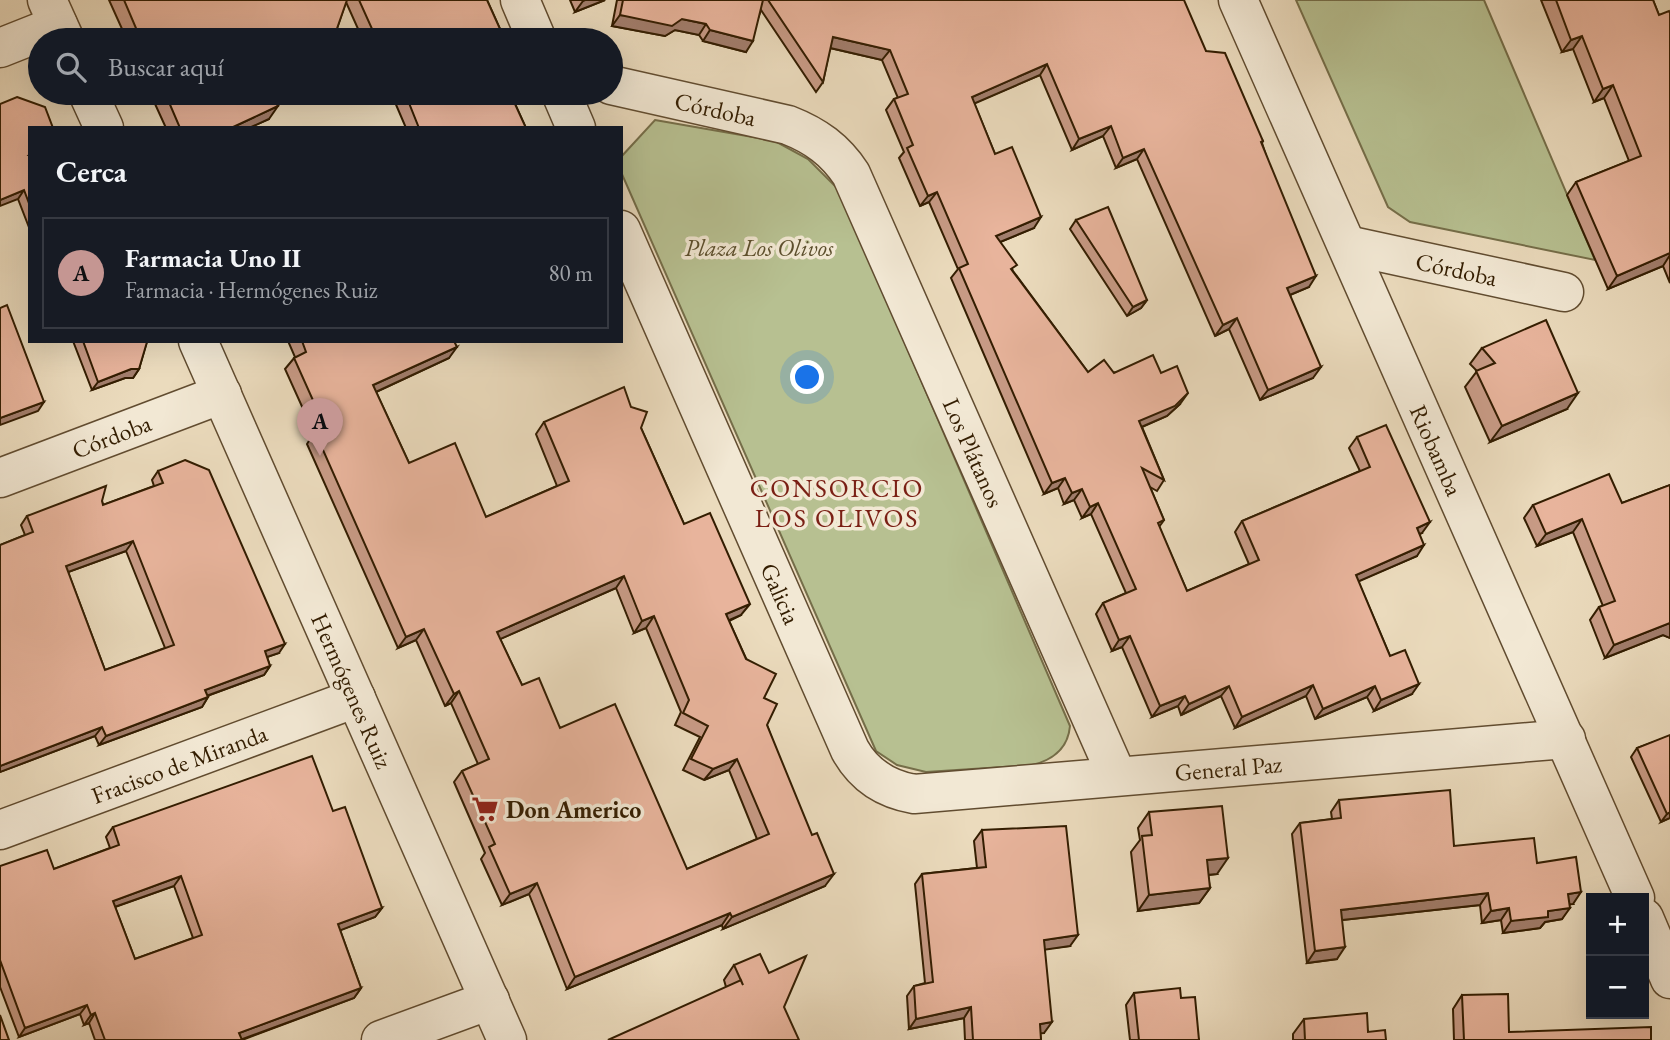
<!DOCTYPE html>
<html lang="es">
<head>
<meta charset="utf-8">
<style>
	body { margin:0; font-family:"EB Garamond",serif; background:#20242c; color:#f1f3f6 }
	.controls { position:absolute; right:21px; bottom:21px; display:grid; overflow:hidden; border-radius:0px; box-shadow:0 7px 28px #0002 }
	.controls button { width:63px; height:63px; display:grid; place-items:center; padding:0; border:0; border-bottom:2px solid #363941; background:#171b24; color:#f1f3f6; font:35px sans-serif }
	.you { position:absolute; left:808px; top:378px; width:24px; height:24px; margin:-18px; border:5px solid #fff; border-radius:50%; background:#1a73e8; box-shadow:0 0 0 10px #1a73e833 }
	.badge { display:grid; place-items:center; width:46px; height:46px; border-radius:50%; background:#c59692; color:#111; font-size:23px; font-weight:700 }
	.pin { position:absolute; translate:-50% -58px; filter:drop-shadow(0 2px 4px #0008) }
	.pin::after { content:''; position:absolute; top:37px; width:24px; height:21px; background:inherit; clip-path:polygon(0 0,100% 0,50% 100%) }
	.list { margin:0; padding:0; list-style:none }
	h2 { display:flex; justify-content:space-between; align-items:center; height:91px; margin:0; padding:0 28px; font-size:30px }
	h2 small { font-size:23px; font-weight:400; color:#9ea1a6 }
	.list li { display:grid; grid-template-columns:46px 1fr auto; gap:21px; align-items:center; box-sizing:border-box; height:112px; margin:0 14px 14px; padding:0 14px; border:2px solid #363941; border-radius:0px }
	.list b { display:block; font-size:26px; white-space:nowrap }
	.list p { margin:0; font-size:23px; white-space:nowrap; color:#9ea1a6 }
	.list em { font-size:23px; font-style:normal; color:#9ea1a6 }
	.icon { flex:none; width:38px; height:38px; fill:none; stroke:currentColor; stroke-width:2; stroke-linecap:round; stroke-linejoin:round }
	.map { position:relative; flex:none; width:1670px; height:1040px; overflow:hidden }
	.search { position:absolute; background:#171b24; box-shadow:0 7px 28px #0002; left:28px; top:28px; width:595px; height:77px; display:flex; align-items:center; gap:18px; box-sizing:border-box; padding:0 24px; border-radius:38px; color:#9ea1a6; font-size:26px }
	.panel { position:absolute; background:#171b24; box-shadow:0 7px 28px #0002; left:28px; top:126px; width:595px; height:217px; border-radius:0px }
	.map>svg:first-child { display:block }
</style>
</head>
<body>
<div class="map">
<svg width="1670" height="1040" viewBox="0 0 1670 1040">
	<rect width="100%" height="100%" fill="#ebdbbd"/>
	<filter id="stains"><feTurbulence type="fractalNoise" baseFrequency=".00286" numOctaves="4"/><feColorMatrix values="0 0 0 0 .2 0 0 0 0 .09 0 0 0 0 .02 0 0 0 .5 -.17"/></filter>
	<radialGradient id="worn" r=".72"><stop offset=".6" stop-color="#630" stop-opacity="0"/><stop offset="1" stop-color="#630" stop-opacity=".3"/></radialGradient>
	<!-- green -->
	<g fill="#b7c091" stroke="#756e49" stroke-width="2">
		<path d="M1296 0H1484L1595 260 1410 222 1388 207Z"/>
		<path d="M655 120 775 141 808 159 839 190 1070 726C1068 748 1053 760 1032 765L926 772 897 765 876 751 621 172V157Z"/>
	</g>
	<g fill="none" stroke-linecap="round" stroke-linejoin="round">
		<!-- minor casing -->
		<g stroke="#614c30" stroke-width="41">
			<g id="minor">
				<path d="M520 0 537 40"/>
				<path id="s1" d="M1238 0 1635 898"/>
				<path d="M0 48 58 25"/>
				<path id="s2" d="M611 85 788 125C816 136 835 150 851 174L1117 776"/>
				<path d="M561 93 576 128"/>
				<path id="s3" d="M621 230 850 750C864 775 885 789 914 794L1566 739"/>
				<path id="s4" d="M1347 245 1564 292"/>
				<path id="s5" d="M0 478 222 394"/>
				<path id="s6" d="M0 830 356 698"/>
				<path d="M1644 918 1670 979"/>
				<path d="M381 1040 490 1000"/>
			</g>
		</g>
		<!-- tertiary casing -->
		<g stroke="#614c30" stroke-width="41">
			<g id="tertiary">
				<path d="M47 0 65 40"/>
				<path d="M88 93 104 128"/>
				<path id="s7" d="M198 341 507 1040"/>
			</g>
		</g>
		<!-- minor -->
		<use href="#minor" stroke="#f2e8d4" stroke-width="38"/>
		<!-- tertiary -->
		<use href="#tertiary" stroke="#f2e8d4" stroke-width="38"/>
	</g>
	<!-- wall -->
	<g fill="#c89b86" stroke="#331d01" stroke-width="2" fill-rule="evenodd">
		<path d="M109 0H487L505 40H363L346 2 333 40H127Z"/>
		<path d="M570 0H605L575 12Z"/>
		<path d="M617 0H999L1206 51 1263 141 1262 143 1309 287 1290 295 1313 378 1260 400 1229 329 1215 336 1137 159 1116 168 1103 136 1072 150 1040 75 974 103 995 154 1034 228 1000 242 1013 271 1088 372 1161 373 1180 404 1167 416 1142 427 1164 480 1157 491 1150 487 1164 520 1159 527 1187 591 1249 564 1235 532 1242 521 1360 471 1349 448 1357 437 1422 533 1419 534 1417 556 1358 581 1390 656 1412 694 1374 711 1367 697 1315 719 1306 696 1235 728 1221 696 1181 715 1178 706 1152 717 1122 647 1112 651 1096 614 1103 603 1126 593 1091 514 1082 518 1074 500 1064 504 1058 488 1044 494 951 278 958 269 929 202 920 206 899 158 904 152 886 110 894 99 898 98 882 60 830 48 823 82 816 92 761 10 746 52 703 41 699 35 675 30 665 36 612 26Z"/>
		<path d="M1541 0H1653L1659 15 1670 13V283L1663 266 1608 289 1567 195 1576 182 1629 161 1604 98 1594 102 1573 49 1562 52Z"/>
		<path d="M150 93H271L269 119 249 128H166Z"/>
		<path d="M391 93H510L526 128H406Z"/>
		<path d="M30 128V230L18 199Z"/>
		<path d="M1076 220 1147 300 1141 308 1127 316 1070 229Z"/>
		<path d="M73 341H147L139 369 133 378H125L92 390Z"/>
		<path d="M288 341H454L449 358 376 392 409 463 486 517 557 486 536 434 544 422 641 428 684 524 741 615 729 621 764 698 767 725 825 886 723 929 722 925 567 989 529 894 502 905 481 859 485 853 454 782 462 771 478 764 451 703 445 706 416 640 398 648 307 444 314 433 285 369 295 357ZM616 588 634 633 646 628 681 712 675 725 700 737 683 770 704 780 729 770 757 839 687 869 522 685 500 639Z"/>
		<path d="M1482 348 1567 409 1490 442 1465 387 1477 371 1470 364Z"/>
		<path d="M158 471 279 653 267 657 270 666 264 675 207 696 208 697 202 707 99 745 95 736 0 772V545L25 535 21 525 27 516 102 501 103 505 154 486 152 480ZM126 551 165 648 105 670 68 572Z"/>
		<path d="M1670 485V638L1663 635 1605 658 1590 620 1599 607 1603 606 1573 532 1537 546 1524 518 1533 505 1622 503Z"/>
		<path d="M1670 736V818L1661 822 1631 757 1637 748Z"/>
		<path d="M1339 800 1454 846 1537 863 1573 904H1570L1562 919 1545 922 1540 928 1503 933 1501 920 1482 923 1480 905 1342 920 1337 959 1307 963 1292 834 1300 823 1332 819 1331 812Z"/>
		<path d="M333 811 382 908 375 917 340 930 361 988 354 998 242 1040H95L89 1023 84 1025 80 1014 19 1037 0 987V866L54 869 110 848 106 837 113 827ZM174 886 193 938 135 959 115 907Z"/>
		<path d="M1149 812 1217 874 1208 875 1210 888 1199 903 1138 911 1131 852 1140 840 1138 828Z"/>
		<path d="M982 830 1070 946 1044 949V1033H1040L1041 1040H965L964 1018 909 1029 907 996 914 986 925 983 915 884 922 874 977 868 974 841Z"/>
		<path d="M734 965 784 1007 726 987 724 980Z"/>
		<path d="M1134 993 1181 998 1199 1040H1130L1126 1005Z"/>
		<path d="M1462 995 1509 1032 1651 1040H1454L1453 1009Z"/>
		<path d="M1304 1019 1368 1032 1386 1040H1293V1034Z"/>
	</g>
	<!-- shaded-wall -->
	<g fill="#a27e6d" stroke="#331d01" stroke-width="2">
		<path d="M585 0H605L575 12 583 1Z"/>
		<path d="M620 15 682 19 706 24 699 35 675 30 665 36 612 26Z"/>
		<path d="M710 30 753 41 746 52 703 41Z"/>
		<path d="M1582 36 1573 49 1562 52 1571 40Z"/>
		<path d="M833 37 890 50 882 60 826 47Z"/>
		<path d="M1047 64 1040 75 964 108 972 97Z"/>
		<path d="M1613 85 1604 98 1594 102 1603 89Z"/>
		<path d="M278 106 269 119 249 128H231Z"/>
		<path d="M1111 126 1103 136 1072 150 1079 139Z"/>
		<path d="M1144 149 1137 159 1116 168 1123 158Z"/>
		<path d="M24 190 18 199 0 206V200Z"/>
		<path d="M937 192 929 202 920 206 928 196Z"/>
		<path d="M1041 217 1034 228 988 247 996 236Z"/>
		<path d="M1670 253V255L1663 266 1608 289 1617 276Z"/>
		<path d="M1316 276 1309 287 1280 299 1287 288Z"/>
		<path d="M1147 300 1141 308 1127 316 1133 307Z"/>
		<path d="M1237 318 1229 329 1215 336 1223 325Z"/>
		<path d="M457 347 449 358 365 397 373 385Z"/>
		<path d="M1321 367 1313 378 1260 400 1268 390Z"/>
		<path d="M131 369H139L133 378H125L92 390 98 382Z"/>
		<path d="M1188 393 1180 404 1167 416 1132 431 1139 421Z"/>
		<path d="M1578 393 1567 409 1490 442 1502 426Z"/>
		<path d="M44 402 38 411 0 425V418Z"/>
		<path d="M1065 478 1058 488 1044 494 1052 483Z"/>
		<path d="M1082 489 1074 500 1064 504 1072 493Z"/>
		<path d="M1098 503 1091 514 1082 518 1090 507Z"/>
		<path d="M1582 519 1573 532 1537 546 1546 534Z"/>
		<path d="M1430 522 1422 533 1409 539 1417 528Z"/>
		<path d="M133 541 126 551 60 575 66 566Z"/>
		<path d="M1424 545 1417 556 1348 586 1356 575Z"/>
		<path d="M624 576 616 588 489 644 497 632Z"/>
		<path d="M750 604 741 615 718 625 726 614Z"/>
		<path d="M654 616 646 628 634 633 642 621Z"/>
		<path d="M1670 623V638L1663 635 1605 658 1614 645Z"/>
		<path d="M424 629 416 640 398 648 406 637Z"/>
		<path d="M1130 636 1122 647 1112 651 1119 640Z"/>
		<path d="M285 644 279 653 258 660 265 651Z"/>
		<path d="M270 666 264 675 198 699 205 690Z"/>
		<path d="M1419 684 1412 694 1374 711 1381 700Z"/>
		<path d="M1313 685 1306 696 1235 728 1242 717Z"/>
		<path d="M1229 686 1221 696 1181 715 1189 704Z"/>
		<path d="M1375 686 1367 697 1315 719 1323 709Z"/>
		<path d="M459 691 451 703 445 706 454 694Z"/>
		<path d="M1185 696 1178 706 1152 717 1160 706Z"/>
		<path d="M208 697 202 707 99 745 106 736Z"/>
		<path d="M102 727 95 736 0 772V766Z"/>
		<path d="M737 759 729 770 704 780 713 769Z"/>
		<path d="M1670 812V818L1661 822 1667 814Z"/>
		<path d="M1228 858 1217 874 1196 876 1207 860Z"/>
		<path d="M834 874 825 886 723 929 732 917Z"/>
		<path d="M181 876 174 886 106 910 113 901Z"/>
		<path d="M537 883 529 894 502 905 510 894Z"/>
		<path d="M1210 888 1199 903 1138 911 1149 895Z"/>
		<path d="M1581 892 1573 904 1560 905 1568 894Z"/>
		<path d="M1488 893 1480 905 1333 921 1341 910Z"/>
		<path d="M382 908 375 917 331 934 338 924Z"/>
		<path d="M1509 908 1501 920 1482 923 1491 911Z"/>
		<path d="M1570 908 1562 919 1545 922 1540 928 1503 933 1511 921 1548 911Z"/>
		<path d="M730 913 722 925 567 989 575 977Z"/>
		<path d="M1078 935 1070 946 1036 951 1044 940Z"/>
		<path d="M1345 947 1337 959 1307 963 1315 951Z"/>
		<path d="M361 988 354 998 240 1040 239 1033Z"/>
		<path d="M87 1005 80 1014 19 1037 25 1028Z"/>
		<path d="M971 1007 964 1018 909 1029 916 1019Z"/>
		<path d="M95 1013 89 1023 84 1025 91 1015Z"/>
		<path d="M1052 1022 1044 1033 1032 1034 1040 1024Z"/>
	</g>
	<!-- building -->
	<g fill="#e8b49c" stroke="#331d01" stroke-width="2" fill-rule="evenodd">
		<path d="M124 0H347L333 40H141Z"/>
		<path d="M359 0H487L505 40H377Z"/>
		<path d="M623 0H763L753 41 710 30 706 24 682 19 672 26 620 15Z"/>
		<path d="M768 0H1184L1206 51 1225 53 1263 141 1261 142 1316 276 1287 288 1321 367 1268 390 1237 318 1223 325 1144 149 1123 158 1111 126 1079 139 1047 64 972 97 995 154 1012 147 1041 217 996 236 1017 265 1011 269 1088 372 1104 360 1114 373 1153 355 1161 373 1177 366 1188 393 1175 406 1139 421 1164 480 1142 468 1164 520 1158 523 1187 591 1259 560 1242 521 1370 467 1357 437 1386 425 1430 522 1417 528 1424 545 1356 575 1390 656 1405 650 1419 684 1381 700 1375 686 1323 709 1313 685 1242 717 1229 686 1189 704 1185 696 1160 706 1130 636 1119 640 1103 603 1136 589 1098 503 1090 507 1082 489 1072 493 1065 478 1052 483 959 268 968 264 937 192 928 196 907 148 913 145 894 99 908 94 890 50 833 37 823 82Z"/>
		<path d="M1556 0H1653L1659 15 1669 11 1670 13V253L1617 276 1576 182 1641 156 1613 85 1603 89 1582 36 1571 40Z"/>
		<path d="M165 93H271L278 106 231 128H180Z"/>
		<path d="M405 93H510L526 128H419Z"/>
		<path d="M17 97 45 107 53 128H30V154L29 155H30V206L24 190 0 200V104Z"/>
		<path d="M1108 207 1147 300 1133 307 1076 220Z"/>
		<path d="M7 305 44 402 0 418V308Z"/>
		<path d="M1546 320 1578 393 1502 426 1476 371 1495 363 1482 348Z"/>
		<path d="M83 341H147V342L139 369H131L98 382Z"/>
		<path d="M302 341H454L457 347 373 385 409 463 455 443 486 517 569 481 544 422 624 387 631 407 647 412 641 428 684 524 710 513 750 604 726 614 746 659 776 674 764 698 777 704 767 725 812 835 817 833 834 874 732 917 730 913 575 977 537 883 510 894 489 847 495 844 462 771 489 759 459 691 454 694 424 629 406 637 315 432 325 427 294 358 306 352ZM624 576 642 621 654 616 689 700 683 713 708 726 691 759 713 769 737 759 769 834 687 869 615 704 560 728 539 678 522 685 497 632Z"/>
		<path d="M185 460 209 470 285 644 265 651 270 666 205 690 208 697 106 736 102 727 0 766V545L33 532 27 516 106 486 102 501 103 505 163 483 158 471ZM133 541 174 645 105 670 66 566Z"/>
		<path d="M1609 474 1622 503 1670 485V623L1614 645 1599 607 1615 601 1582 519 1546 534 1533 505Z"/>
		<path d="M1670 735V812L1667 814 1637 748Z"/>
		<path d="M312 756 333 811 345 807 382 908 338 924 361 988 239 1033 242 1040H105L95 1013 91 1015 87 1005 25 1028 0 960V866L47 850 54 869 119 845 113 827ZM181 876 202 935 135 959 113 901Z"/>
		<path d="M1450 790 1454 846 1534 838 1537 863 1576 857 1581 892 1568 894 1570 908 1548 911V917L1511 921 1509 908 1491 911 1488 893 1341 910 1345 947 1315 951 1300 823 1341 818 1339 800Z"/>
		<path d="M1222 806 1228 858 1207 860 1210 888 1149 895 1142 836 1152 835 1149 812Z"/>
		<path d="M1066 826 1078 935 1044 940 1052 1022 1040 1024 1041 1040H973L971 1007 916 1019 914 986 933 982 922 874 986 867 982 830Z"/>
		<path d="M760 954 769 973 806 956 784 1007 799 1040H608L741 980 743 985 734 965Z"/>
		<path d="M1180 988 1181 998 1195 997 1199 1040H1139L1134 993Z"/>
		<path d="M1508 994 1509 1032 1651 1027V1040H1464L1462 995Z"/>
		<path d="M1367 1013 1368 1032 1385 1030 1386 1040H1305L1304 1019Z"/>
		<path d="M0 1015 9 1040H0Z"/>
	</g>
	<!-- icons -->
	<defs>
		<g id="supermarket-bare" transform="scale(2.1)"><path d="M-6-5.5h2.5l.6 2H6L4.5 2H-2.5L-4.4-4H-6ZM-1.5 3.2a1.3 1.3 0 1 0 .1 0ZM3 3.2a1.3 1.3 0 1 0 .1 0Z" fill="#8f2418" stroke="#f2e8d4" stroke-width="2.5" paint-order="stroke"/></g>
	</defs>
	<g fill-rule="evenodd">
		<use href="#supermarket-bare" x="485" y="809"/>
	</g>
	<g text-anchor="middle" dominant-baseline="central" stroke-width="7" stroke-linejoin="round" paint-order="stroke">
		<!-- street labels -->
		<g font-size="24" fill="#331d01" stroke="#f2e8d4">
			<text stroke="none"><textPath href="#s2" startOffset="107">Córdoba</textPath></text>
			<text stroke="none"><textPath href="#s4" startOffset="112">Córdoba</textPath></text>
			<text stroke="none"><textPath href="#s5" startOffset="119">Córdoba</textPath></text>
			<text stroke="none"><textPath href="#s1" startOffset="492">Riobamba</textPath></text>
			<text stroke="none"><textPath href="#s2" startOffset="567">Los Plátanos</textPath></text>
			<text stroke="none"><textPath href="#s3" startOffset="397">Galicia</textPath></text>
			<text stroke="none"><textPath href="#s7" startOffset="382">Hermógenes Ruiz</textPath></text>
			<text stroke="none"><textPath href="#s6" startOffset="191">Fracisco de Miranda</textPath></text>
			<text stroke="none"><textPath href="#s3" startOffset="964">General Paz</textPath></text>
		</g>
		<!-- park labels -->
		<g font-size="24" font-style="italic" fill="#5b4e2c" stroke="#f2e8d4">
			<text x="759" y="247">Plaza Los Olivos</text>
		</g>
		<!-- poi labels -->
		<g font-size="24" font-weight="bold" fill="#331d01" stroke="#f2e8d4" text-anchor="start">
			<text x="506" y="809">Don Americo</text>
		</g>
		<!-- neighbourhood labels -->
		<g font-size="26" letter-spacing="2" fill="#7a1f14" stroke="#f2e8d4">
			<text x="837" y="488">CONSORCIO<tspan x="837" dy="30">LOS OLIVOS</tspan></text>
		</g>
	</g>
	<rect width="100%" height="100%" filter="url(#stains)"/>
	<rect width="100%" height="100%" fill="url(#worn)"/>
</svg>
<div class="controls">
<button>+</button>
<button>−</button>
</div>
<div class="you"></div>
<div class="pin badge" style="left:320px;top:456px">A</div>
<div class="search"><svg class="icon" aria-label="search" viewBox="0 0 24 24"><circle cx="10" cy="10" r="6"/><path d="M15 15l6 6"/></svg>Buscar aquí</div>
<section class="panel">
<h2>Cerca<small></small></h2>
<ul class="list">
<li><span class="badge">A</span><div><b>Farmacia Uno II</b><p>Farmacia · Hermógenes Ruiz</p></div><em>80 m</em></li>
</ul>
</section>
</div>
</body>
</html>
